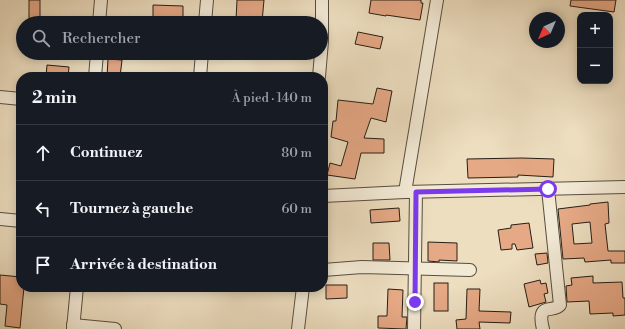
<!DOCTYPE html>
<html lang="fr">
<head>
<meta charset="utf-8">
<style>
	body { margin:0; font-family:"Libre Bodoni",serif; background:#20242c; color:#f1f3f6 }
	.controls { position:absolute; right:12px; top:12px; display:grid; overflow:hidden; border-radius:8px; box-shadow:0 2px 10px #0003 }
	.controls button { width:36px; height:36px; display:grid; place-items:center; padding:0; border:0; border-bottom:1px solid #363941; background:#171b24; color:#f1f3f6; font:20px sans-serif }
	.compass { position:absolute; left:529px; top:12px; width:36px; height:36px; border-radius:50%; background:#171b24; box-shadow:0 2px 10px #0003; rotate:224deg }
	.stop { position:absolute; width:12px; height:12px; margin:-9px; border:3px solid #7c3aed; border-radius:50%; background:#fff }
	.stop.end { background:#7c3aed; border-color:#fff; box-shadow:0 1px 4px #0008 }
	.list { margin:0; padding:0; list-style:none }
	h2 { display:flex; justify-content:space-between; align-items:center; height:52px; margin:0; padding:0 16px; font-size:17px }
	h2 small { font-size:13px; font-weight:400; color:#9ea1a6 }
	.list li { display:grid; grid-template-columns:26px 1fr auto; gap:12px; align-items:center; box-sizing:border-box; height:56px; padding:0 16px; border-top:1px solid #363941 }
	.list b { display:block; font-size:15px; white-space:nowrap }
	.list em { font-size:13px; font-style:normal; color:#9ea1a6 }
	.icon { flex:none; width:22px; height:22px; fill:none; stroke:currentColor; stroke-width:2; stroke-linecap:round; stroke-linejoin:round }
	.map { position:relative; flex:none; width:625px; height:329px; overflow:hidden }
	.search { position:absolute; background:#171b24; box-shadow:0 2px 10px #0003; left:16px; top:16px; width:312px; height:44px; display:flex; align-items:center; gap:10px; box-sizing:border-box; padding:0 14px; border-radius:22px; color:#9ea1a6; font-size:15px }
	.panel { position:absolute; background:#171b24; box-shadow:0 2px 10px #0003; left:16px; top:72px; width:312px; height:220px; border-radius:16px }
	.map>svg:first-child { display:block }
</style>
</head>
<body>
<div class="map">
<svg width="625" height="329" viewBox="0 0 625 329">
	<rect width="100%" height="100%" fill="#eddec0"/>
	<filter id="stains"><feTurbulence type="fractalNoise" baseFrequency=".005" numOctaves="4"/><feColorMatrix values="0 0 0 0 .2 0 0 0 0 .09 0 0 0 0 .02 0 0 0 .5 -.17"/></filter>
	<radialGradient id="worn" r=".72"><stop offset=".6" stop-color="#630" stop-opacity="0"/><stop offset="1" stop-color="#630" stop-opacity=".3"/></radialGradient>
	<!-- building -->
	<g fill="#e6a986" stroke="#261e15" fill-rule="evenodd">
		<rect x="29" y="0" width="11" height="23"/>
		<path d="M237 0H264L262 22 236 20Z"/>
		<path d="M371 0H421V3H423L420 20 386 15V16L369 13Z"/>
		<path d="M571 0H616L614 12 570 6Z"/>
		<path d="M153 5 183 6V20L153 19Z"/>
		<path d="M358 32 383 37 380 49 355 44Z"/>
		<path d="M108 59 122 60 120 77H107Z"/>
		<path d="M47 65 69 67 68 77H46Z"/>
		<path d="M377 88 392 91 386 122 371 118 364 138 384 139V153H361L355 179 327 175 330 163 341 166 348 142 331 137 333 121H336L338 100 373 104Z"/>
		<path d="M522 158 554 159 553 177 518 175V177L468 178 467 159Z"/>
		<path d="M608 202 609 223 605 224 608 251H625V263H611V260L585 262 584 258 563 259 558 209 590 205V204ZM590 222 592 243 574 244 572 224Z"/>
		<path d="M399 208 400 221 371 223 370 210Z"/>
		<path d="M529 223 533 248 517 250 515 244H512V249L501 250 498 230 511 228V225Z"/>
		<path d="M428 242 457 243V261L439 260V262L428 261Z"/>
		<path d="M373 243H389L390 260H373Z"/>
		<path d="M547 253 548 263 537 265 535 254Z"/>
		<path d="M0 275 21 277V287H24L20 328 5 326 7 305 0 304Z"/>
		<path d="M593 276V283L622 282 623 298H625V315L613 316V313L590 314 589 301 567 302 566 286 572 285 571 278Z"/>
		<path d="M540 280 541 284 546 283 548 293 544 294 546 302 529 307 524 284Z"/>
		<rect x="434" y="283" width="14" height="28"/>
		<path d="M326 285H347V298L326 299Z"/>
		<path d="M388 289 403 290 402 317H407L406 329 378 328V316H387Z"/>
		<path d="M467 289H480L479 311 511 312 510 323 479 322 480 329H457L456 320 466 319Z"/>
	</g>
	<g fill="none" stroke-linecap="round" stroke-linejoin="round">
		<!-- minor casing -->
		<g stroke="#584e40" stroke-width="14">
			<g id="minor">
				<path d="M99 23 101 0"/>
				<path d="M205 23 207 0"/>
				<path d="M95 77 97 53"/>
				<path d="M200 77 202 53"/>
				<path d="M319 77 322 41V0"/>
				<path d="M0 97 21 99"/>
				<path d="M405 192 437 0"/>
				<path d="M323 196 405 192 625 187"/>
				<path d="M0 219 21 221"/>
				<path d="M323 270 362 267 470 270"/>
				<path d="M73 325 115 329"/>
				<path d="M73 329 77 287"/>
				<path d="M298 329 303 287"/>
				<path d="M414 329 416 192"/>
				<path d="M543 329C542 325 540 316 543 312 546 307 555 311 560 305L548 189"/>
			</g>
		</g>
		<!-- minor -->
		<use href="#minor" stroke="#f3ead6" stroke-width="12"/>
	</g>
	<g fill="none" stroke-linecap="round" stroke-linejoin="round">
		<!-- route -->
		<path stroke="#7c3aed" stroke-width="5" d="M415 302 416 192 548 189"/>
	</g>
	<rect width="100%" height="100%" filter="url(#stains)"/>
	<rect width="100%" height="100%" fill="url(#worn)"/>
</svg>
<div class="controls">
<button>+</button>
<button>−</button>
</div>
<svg class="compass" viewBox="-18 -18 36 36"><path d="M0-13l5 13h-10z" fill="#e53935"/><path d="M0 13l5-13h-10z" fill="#9ea1a6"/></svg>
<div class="stop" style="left:548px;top:189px"></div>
<div class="stop end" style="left:415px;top:302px"></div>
<div class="search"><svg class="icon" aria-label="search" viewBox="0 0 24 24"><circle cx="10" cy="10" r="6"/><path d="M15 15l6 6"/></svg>Rechercher</div>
<section class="panel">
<h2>2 min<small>À pied · 140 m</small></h2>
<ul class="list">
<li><svg class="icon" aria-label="ahead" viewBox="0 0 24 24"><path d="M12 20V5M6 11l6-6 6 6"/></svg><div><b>Continuez</b></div><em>80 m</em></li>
<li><svg class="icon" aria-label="left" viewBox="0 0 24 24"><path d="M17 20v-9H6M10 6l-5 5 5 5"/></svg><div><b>Tournez à gauche</b></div><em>60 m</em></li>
<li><svg class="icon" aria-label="arrive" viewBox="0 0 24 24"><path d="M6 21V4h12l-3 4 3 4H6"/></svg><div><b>Arrivée à destination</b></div></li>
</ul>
</section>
</div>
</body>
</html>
